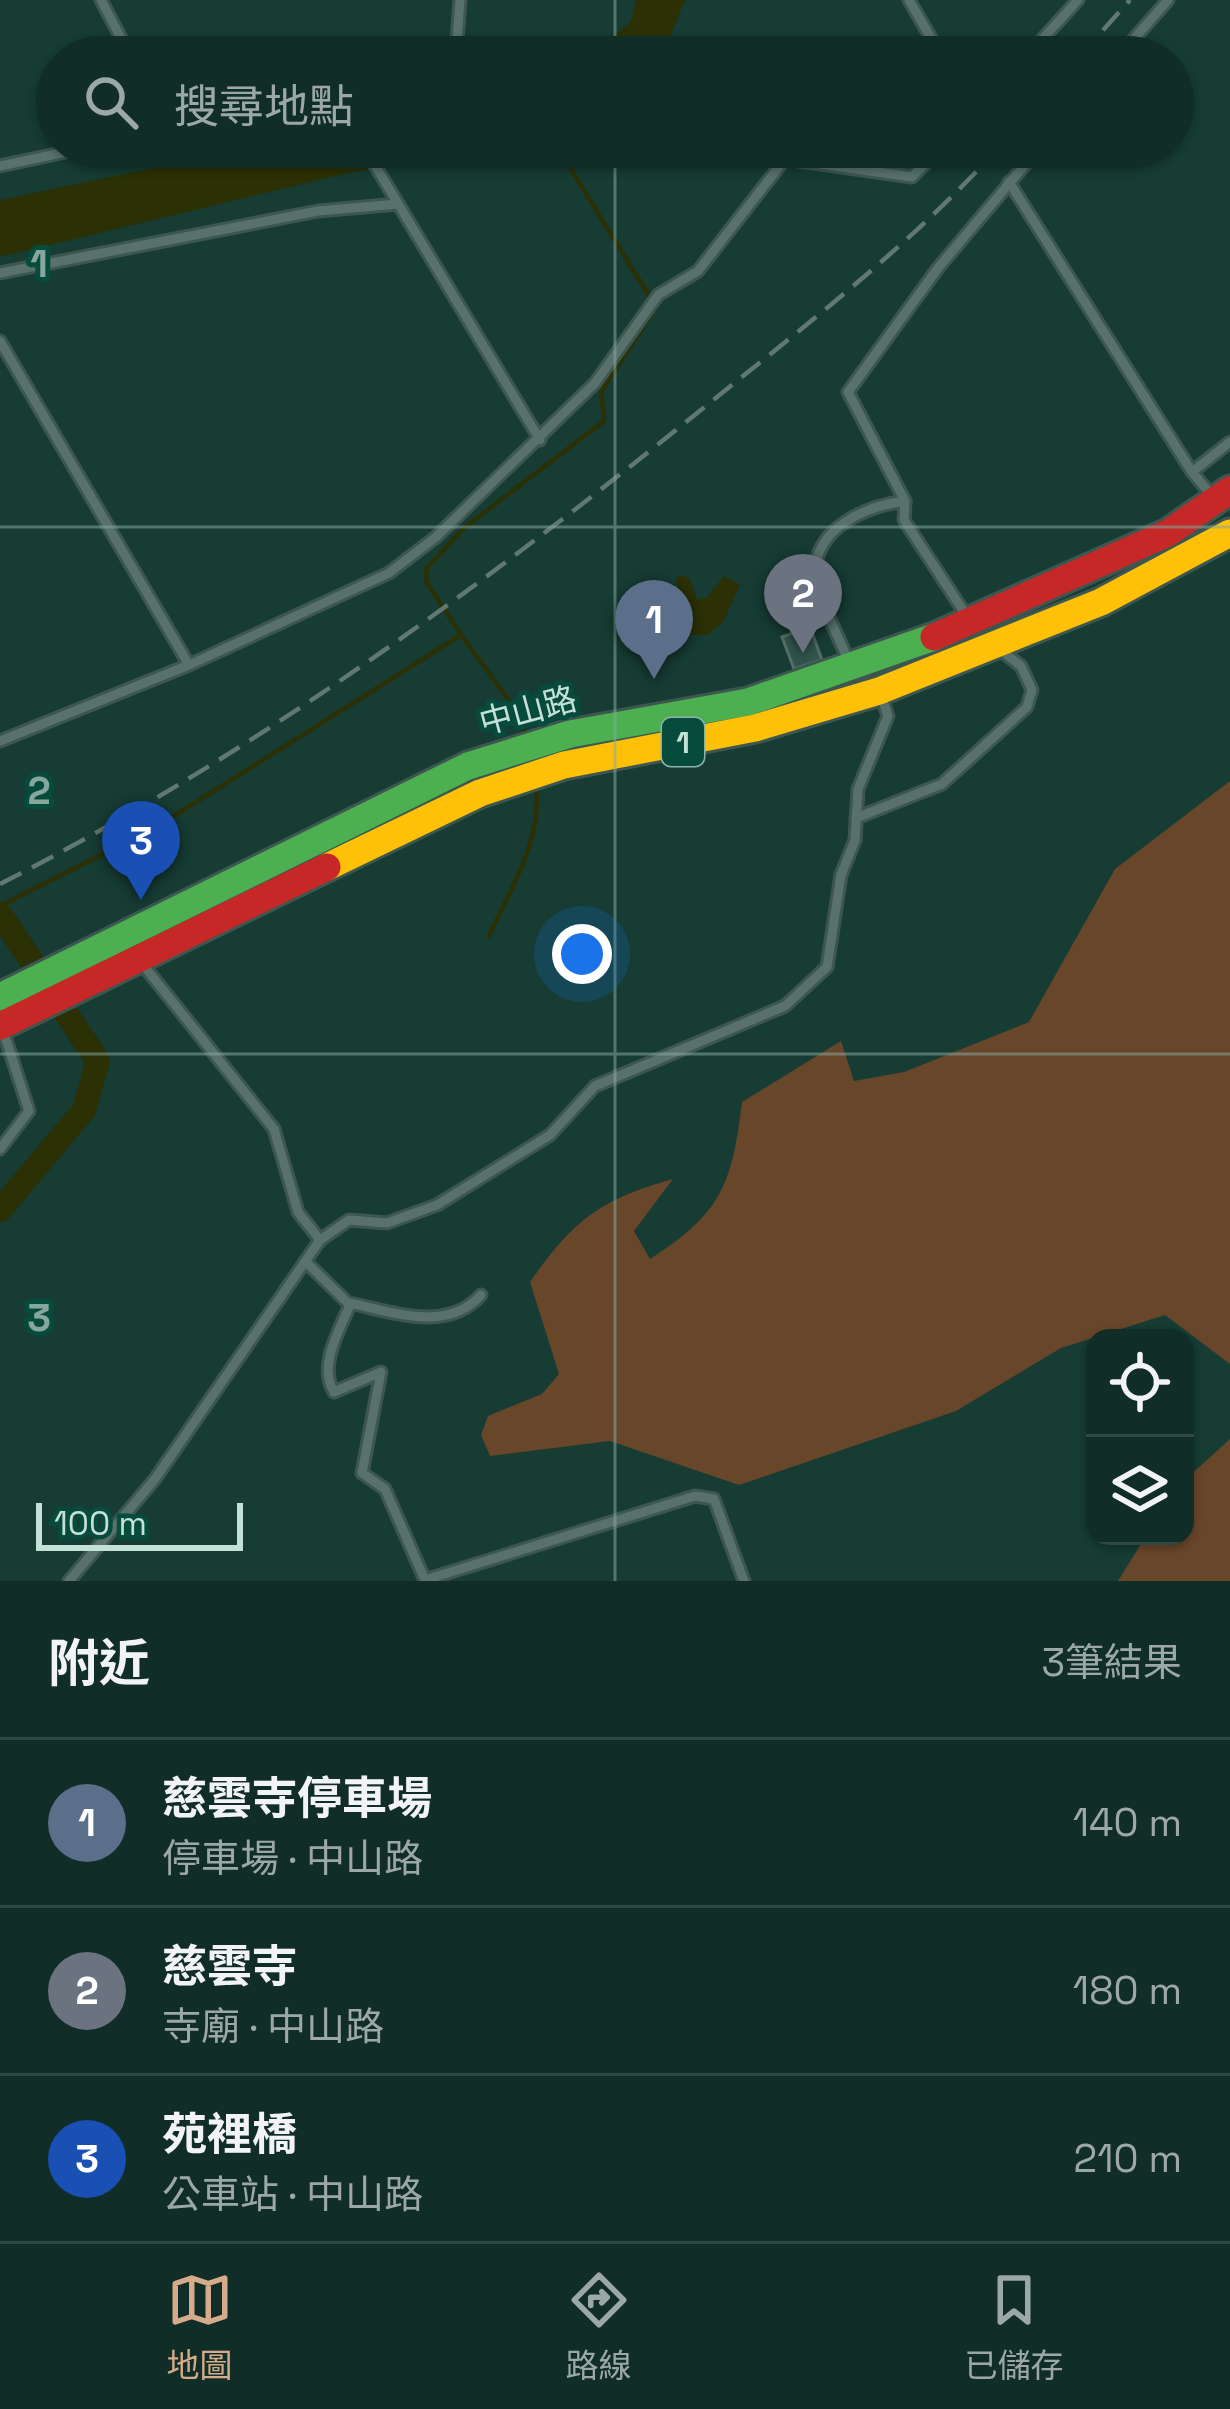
<!DOCTYPE html>
<html lang="zh-TW">
<head>
<meta charset="utf-8">
<style>
	body { margin:0; font-family:"Space Grotesk","Noto Sans TC",sans-serif; background:#1e3933; color:#f1f3f6 }
	.controls { position:absolute; right:36px; bottom:36px; display:grid; overflow:hidden; border-radius:24px; box-shadow:0 3px 9px #0004 }
	.controls button { width:108px; height:108px; display:grid; place-items:center; padding:0; border:0; border-bottom:3px solid #304944; background:#102d27; color:#f1f3f6; font:60px sans-serif }
	.scale { position:absolute; left:36px; bottom:30px; width:207px; box-sizing:border-box; padding-left:12px; border:6px solid #c4e1d7; border-top:0; font-size:33px; line-height:42px; white-space:nowrap; color:#c4e1d7; -webkit-text-stroke:9px #074b3c; paint-order:stroke }
	.you { position:absolute; left:582px; top:954px; width:42px; height:42px; margin:-30px; border:9px solid #fff; border-radius:50%; background:#1a73e8; box-shadow:0 0 0 18px #1a73e833 }
	.badge { display:grid; place-items:center; width:78px; height:78px; border-radius:50%; background:#d6ab8b; color:#fff; font-size:39px; font-weight:700 }
	.pin { position:absolute; translate:-50% -99px; filter:drop-shadow(0 3px 6px #0008) }
	.pin::after { content:''; position:absolute; top:63px; width:42px; height:36px; background:inherit; clip-path:polygon(0 0,100% 0,50% 100%) }
	.list { margin:0; padding:0; list-style:none }
	h2 { display:flex; justify-content:space-between; align-items:center; height:156px; margin:0; padding:0 48px; font-size:51px }
	h2 small { font-size:39px; font-weight:400; color:#9ca8a7 }
	.list li { display:grid; grid-template-columns:78px 1fr auto; gap:36px; align-items:center; box-sizing:border-box; height:168px; padding:0 48px; border-top:3px solid #304944 }
	.list b { display:block; font-size:45px; white-space:nowrap }
	.list p { margin:0; font-size:39px; white-space:nowrap; color:#9ca8a7 }
	.list em { font-size:39px; font-style:normal; color:#9ca8a7 }
	.icon { flex:none; width:66px; height:66px; fill:none; stroke:currentColor; stroke-width:2; stroke-linecap:round; stroke-linejoin:round }
	.map { position:relative; flex:none; width:1230px; height:1581px; overflow:hidden }
	.search { position:absolute; background:#102d27; box-shadow:0 3px 9px #0004; left:36px; right:36px; top:36px; height:132px; display:flex; align-items:center; gap:30px; box-sizing:border-box; padding:0 42px; border-radius:66px; color:#9ca8a7; font-size:45px }
	.sheet { height:660px; background:#102d27 }
	nav { display:flex; justify-content:space-around; align-items:center; box-sizing:border-box; height:168px; border-top:3px solid #304944; background:#102d27; font-size:33px; color:#9ca8a7 }
	nav a { display:grid; justify-items:center; gap:6px }
	nav .on { color:#d6ab8b }
	.map>svg:first-child { display:block }
</style>
</head>
<body>
<div class="map">
<svg width="1230" height="1581" viewBox="0 0 1230 1581">
	<rect width="100%" height="100%" fill="#163c34"/>
	<!-- green -->
	<g fill="#68462a">
		<path d="M1230 781V1364L1165 1315 1061 1348 956 1411 739 1485 610 1441 490 1456 481 1435 488 1416 542 1394 559 1374 530 1282C574 1220 599 1200 673 1179L634 1231 650 1259C722 1213 732 1184 742 1102L841 1041 854 1081 904 1072 1029 1022 1115 869Z"/>
		<path d="M1230 1439V1581H1118L1146 1536H1185V1480Z"/>
	</g>
	<!-- water -->
	<g fill="#2b3005">
		<path d="M636 0H685L662 57H589L631 21Z"/>
		<path d="M253 147H523L352 172 0 257V200Z"/>
		<path d="M682 575 690 579 697 599 706 598 724 576 740 585 723 622 708 635H664L654 626 679 602 676 578Z"/>
	</g>
	<g fill="none" stroke-linecap="round" stroke-linejoin="round">
		<!-- stream -->
		<g stroke="#2b3005" stroke-width="4.5">
			<path d="M461 635 427 583 426 569 464 528 604 421 601 392 656 307 557 147"/>
			<path d="M0 906 155 828 461 635 522 718 526 737"/>
			<path d="M489 936C510 890 545 835 535 784"/>
		</g>
		<!-- river -->
		<path stroke="#2b3005" stroke-width="24" d="M0 914 98 1061 84 1110 0 1210"/>
	</g>
	<!-- building -->
	<path fill="#32554c" stroke="#526f68" stroke-width="3" d="M810 627 822 660 794 669 782 637Z"/>
	<g fill="none" stroke-linecap="round" stroke-linejoin="round">
		<!-- lane casing -->
		<g stroke="#3d5750" stroke-width="15">
			<g id="lane">
				<path d="M101 0 131 57"/>
				<path d="M909 0 942 57"/>
				<path d="M729 53 732 57"/>
				<path d="M446 57 457 41 460 0"/>
				<path d="M1026 57 1078 0"/>
				<path d="M1118 57 1168 0"/>
				<path d="M364 147 540 440"/>
				<path d="M0 166 89 147"/>
				<path d="M1009 182 1192 472 1213 497"/>
				<path d="M0 273 318 211 398 204"/>
				<path d="M0 341 189 665"/>
				<path d="M1192 472 1230 442"/>
				<path d="M968 618 904 520 905 501 848 392 938 268 1040 147"/>
				<path d="M850 665C842 643 816 595 815 574 815 527 867 506 905 501"/>
				<path d="M0 741 189 665 389 573 436 537 595 383 658 295 698 271 785 159 912 177 942 147"/>
				<path d="M856 818 942 784 1027 707 1032 690 1021 666 997 647"/>
				<path d="M140 961 274 1129 298 1212 320 1240"/>
				<path d="M0 1149 29 1111 3 1030"/>
				<path d="M307 1263 350 1305C339 1331 318 1366 334 1392L381 1372 362 1473 385 1489 425 1580 695 1496 714 1499 744 1581"/>
				<path d="M349 1303C393 1312 447 1333 481 1295"/>
				<path d="M69 1581 155 1479 320 1240 349 1220 387 1223 437 1205 550 1135 595 1086 785 1006 827 967 841 875 855 840 858 789 888 716 881 695"/>
			</g>
		</g>
		<!-- fast casing -->
		<g stroke="#3d5750" stroke-width="33">
			<path id="fast" d="M0 997 468 766 570 734 748 702 934 637"/>
		</g>
		<!-- slow casing -->
		<g stroke="#3d5750" stroke-width="33">
			<path id="slow" d="M327 867 480 793 564 765 755 728 879 691 1101 602 1230 533"/>
		</g>
		<!-- jam casing -->
		<g stroke="#3d5750" stroke-width="33">
			<g id="jam">
				<path d="M934 637 1168 533 1230 490"/>
				<path d="M0 1026 327 867"/>
			</g>
		</g>
		<!-- lane -->
		<use href="#lane" stroke="#58726b" stroke-width="9"/>
		<!-- fast -->
		<use href="#fast" stroke="#4caf50" stroke-width="27"/>
		<!-- slow -->
		<use href="#slow" stroke="#ffc107" stroke-width="27"/>
		<!-- jam -->
		<use href="#jam" stroke="#c62828" stroke-width="27"/>
		<!-- rail -->
		<g stroke="#607871" stroke-width="4.5" stroke-dasharray="24 12" stroke-linecap="butt">
			<path d="M1079 57 1130 0"/>
			<path d="M0 884C254 755 485 584 706 406 806 325 913 243 999 147"/>
		</g>
	</g>
	<!-- grid -->
	<path fill="none" stroke="#87a79e" stroke-width="3" stroke-opacity="0.55" d="M615 0V57M615 147V1581M0 527H1230M0 1054H1230"/>
	<g text-anchor="middle" dominant-baseline="central" stroke-width="10" stroke-linejoin="round" paint-order="stroke">
		<!-- shield labels -->
		<rect fill="#074b3c" stroke="#8bb4a8" stroke-width="3" x="662" y="718" width="42" height="48" rx="9"/>
		<g font-size="30" font-weight="bold" fill="#c4e1d7">
			<text x="683" y="742">1</text>
		</g>
		<!-- street labels -->
		<g font-size="33" fill="#c4e1d7" stroke="#074b3c">
			<text transform="translate(528 711) rotate(-15)">中山路</text>
		</g>
	</g>
	<g font-size="39" text-anchor="middle" font-weight="bold" fill="#87a79e" stroke="#074b3c" stroke-width="10" stroke-linejoin="round" paint-order="stroke">
		<text x="39" y="277">1</text>
		<text x="39" y="804">2</text>
		<text x="39" y="1331">3</text>
	</g>
</svg>
<div class="controls">
<button><svg class="icon" aria-label="locate" viewBox="0 0 24 24"><circle cx="12" cy="12" r="6"/><path d="M12 2v4M12 18v4M2 12h4M18 12h4"/></svg></button>
<button><svg class="icon" aria-label="layers" viewBox="0 0 24 24"><path d="M12 4l9 5-9 5-9-5zM3 14l9 5 9-5"/></svg></button>
</div>
<div class="scale">100 m</div>
<div class="you"></div>
<div class="pin badge" style="left:654px;top:679px;background:#5c6f8a">1</div>
<div class="pin badge" style="left:803px;top:653px;background:#6b7280">2</div>
<div class="pin badge" style="left:141px;top:900px;background:#1a4fb4">3</div>
<div class="search"><svg class="icon" aria-label="search" viewBox="0 0 24 24"><circle cx="10" cy="10" r="6"/><path d="M15 15l6 6"/></svg>搜尋地點</div>
</div>
<section class="sheet">
<h2>附近<small>3筆結果</small></h2>
<ul class="list">
<li><span class="badge" style="background:#5c6f8a">1</span><div><b>慈雲寺停車場</b><p>停車場 · 中山路</p></div><em>140 m</em></li>
<li><span class="badge" style="background:#6b7280">2</span><div><b>慈雲寺</b><p>寺廟 · 中山路</p></div><em>180 m</em></li>
<li><span class="badge" style="background:#1a4fb4">3</span><div><b>苑裡橋</b><p>公車站 · 中山路</p></div><em>210 m</em></li>
</ul>
</section>
<nav>
<a class="on"><svg class="icon" aria-label="map" viewBox="0 0 24 24"><path d="M3 6l6-2 6 2 6-2v14l-6 2-6-2-6 2zM9 4v14M15 6v14"/></svg>地圖</a>
<a><svg class="icon" aria-label="directions" viewBox="0 0 24 24"><path d="M12 3l9 9-9 9-9-9zM9 14v-3h6M13 9l2 2-2 2"/></svg>路線</a>
<a><svg class="icon" aria-label="saved" viewBox="0 0 24 24"><path d="M7 4h10v16l-5-4-5 4z"/></svg>已儲存</a>
</nav>
</body>
</html>
